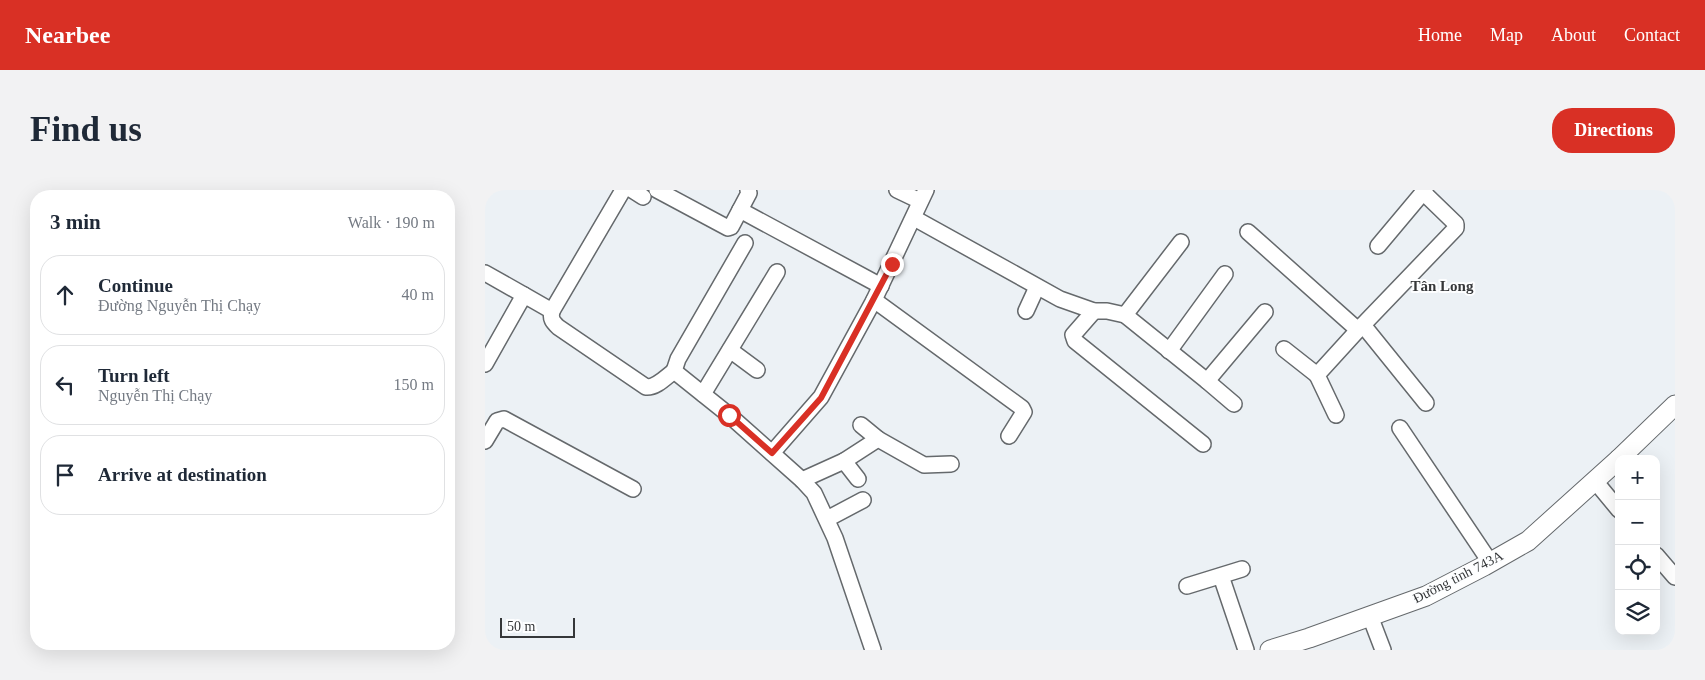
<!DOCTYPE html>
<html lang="en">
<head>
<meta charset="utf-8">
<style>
	body { margin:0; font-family:Georgia,serif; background:#f2f2f3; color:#1f2937 }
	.controls { position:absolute; right:15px; bottom:15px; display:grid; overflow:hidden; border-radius:10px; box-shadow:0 5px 20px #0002 }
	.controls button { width:45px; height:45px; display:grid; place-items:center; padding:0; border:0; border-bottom:1px solid #e0e1e3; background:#fff; color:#1f2937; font:25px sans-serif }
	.scale { position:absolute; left:15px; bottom:12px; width:75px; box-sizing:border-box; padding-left:5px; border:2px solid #353739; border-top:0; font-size:14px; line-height:18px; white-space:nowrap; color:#353739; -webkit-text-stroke:4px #fdfeff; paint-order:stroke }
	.stop { position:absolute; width:15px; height:15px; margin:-11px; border:4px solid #d93025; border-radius:50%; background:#fff }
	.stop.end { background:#d93025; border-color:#fff; box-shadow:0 1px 5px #0008 }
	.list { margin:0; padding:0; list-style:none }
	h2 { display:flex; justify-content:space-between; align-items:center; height:65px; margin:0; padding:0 20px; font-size:21px }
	h2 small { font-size:16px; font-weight:400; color:#747a83 }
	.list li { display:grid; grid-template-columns:32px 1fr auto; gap:15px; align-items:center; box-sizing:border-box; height:80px; margin:0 10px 10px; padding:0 10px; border:1px solid #e0e1e3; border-radius:20px }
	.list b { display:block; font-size:19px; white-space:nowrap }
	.list p { margin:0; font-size:16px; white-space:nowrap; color:#747a83 }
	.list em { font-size:16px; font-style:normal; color:#747a83 }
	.icon { flex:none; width:28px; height:28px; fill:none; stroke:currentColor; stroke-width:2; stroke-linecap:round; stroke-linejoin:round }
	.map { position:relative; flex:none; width:1190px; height:460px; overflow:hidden; border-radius:20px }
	header { display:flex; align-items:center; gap:30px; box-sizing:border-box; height:70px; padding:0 25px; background:#d93025; color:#fff }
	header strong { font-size:24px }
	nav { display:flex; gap:28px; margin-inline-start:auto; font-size:18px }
	.intro { display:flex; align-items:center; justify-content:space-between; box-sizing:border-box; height:120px; padding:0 30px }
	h1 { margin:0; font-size:35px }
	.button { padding:12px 22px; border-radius:20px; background:#d93025; color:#fff; font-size:18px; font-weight:700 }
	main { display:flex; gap:30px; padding:0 30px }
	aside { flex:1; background:#fff; border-radius:20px; box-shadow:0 5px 20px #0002 }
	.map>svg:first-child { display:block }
</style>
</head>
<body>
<header>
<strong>Nearbee</strong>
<nav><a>Home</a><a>Map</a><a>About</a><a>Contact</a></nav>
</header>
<div class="intro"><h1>Find us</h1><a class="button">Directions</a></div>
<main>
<aside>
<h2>3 min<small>Walk · 190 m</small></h2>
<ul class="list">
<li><svg class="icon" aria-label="ahead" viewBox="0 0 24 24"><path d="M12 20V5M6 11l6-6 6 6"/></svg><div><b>Continue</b><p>Đường Nguyễn Thị Chạy</p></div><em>40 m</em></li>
<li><svg class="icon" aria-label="left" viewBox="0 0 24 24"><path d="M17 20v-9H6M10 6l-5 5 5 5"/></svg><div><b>Turn left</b><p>Nguyễn Thị Chạy</p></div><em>150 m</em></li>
<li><svg class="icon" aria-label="arrive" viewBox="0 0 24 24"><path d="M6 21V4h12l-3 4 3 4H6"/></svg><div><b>Arrive at destination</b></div></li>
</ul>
</aside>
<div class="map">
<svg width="1190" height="460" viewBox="0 0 1190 460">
	<rect width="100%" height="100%" fill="#ecf1f5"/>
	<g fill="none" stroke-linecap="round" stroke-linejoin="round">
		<!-- minor casing -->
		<g stroke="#65696c" stroke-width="18">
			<g id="minor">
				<path d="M147 0 158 7"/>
				<path d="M172 0 243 38 246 37 264 3 263 0"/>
				<path d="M412 0 435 11"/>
				<path d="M255 20 396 96"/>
				<path d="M429 28 575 109 609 121H622L640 125 722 191 780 122"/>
				<path d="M763 42 873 140 971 38V34L938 2"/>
				<path d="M893 56 940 0"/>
				<path d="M0 83 39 105"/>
				<path d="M389 110 537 218 539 222 524 246"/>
				<path d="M67 121 138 0"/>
				<path d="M541 121 552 97"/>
				<path d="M609 121 588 145 590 151 718 254"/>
				<path d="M640 125 696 52"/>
				<path d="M878 135 941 213"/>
				<path d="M799 159 832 185"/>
				<path d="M245 160 272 180"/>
				<path d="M684 161 740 84"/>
				<path d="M0 174 39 105 67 121C65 129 68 132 73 137L161 197C171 198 181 187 189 181L244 225 317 290 329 303 350 348 388 460"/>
				<path d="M189 181 193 169 260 53"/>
				<path d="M722 191 749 214"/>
				<path d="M218 204 292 82"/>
				<path d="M851 225 832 185 873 140"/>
				<path d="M376 235 393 249"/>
				<path d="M915 238 1005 372"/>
				<path d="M0 251 12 231 19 229 148 299"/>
				<path d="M287 263 336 207 389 110 441 0"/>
				<path d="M359 271 393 249 439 275 466 274"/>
				<path d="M317 290 359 271 373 289"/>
				<path d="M1110 291 1134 320"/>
				<path d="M342 329 378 310"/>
				<path d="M1171 365 1190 387"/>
				<path d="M736 386 761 460"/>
				<path d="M702 396 757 379"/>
				<path d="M885 426 898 460"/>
			</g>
		</g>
		<!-- major casing -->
		<g stroke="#65696c" stroke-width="21">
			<g id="major">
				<path d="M1134 269 1190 215"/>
				<path d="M785 460 824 448 941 406 999 376 1043 351 1134 269"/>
			</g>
		</g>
		<!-- minor -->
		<use href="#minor" stroke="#fff" stroke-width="15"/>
		<!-- major -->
		<use href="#major" stroke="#fff" stroke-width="19"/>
	</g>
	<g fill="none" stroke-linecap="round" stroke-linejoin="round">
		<!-- route -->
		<path stroke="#d93025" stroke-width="6" d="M244 225 287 263 336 208 407 74"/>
	</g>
	<g text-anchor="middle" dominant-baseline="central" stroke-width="4" stroke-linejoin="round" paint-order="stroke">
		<!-- street labels -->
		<g font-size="14" fill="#353739" stroke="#fdfeff">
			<text transform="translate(973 387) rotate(-27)">Đường tỉnh 743A</text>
		</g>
		<!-- neighbourhood labels -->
		<g font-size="15" font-weight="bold" fill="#353739" stroke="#fdfeff">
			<text x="957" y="96">Tân Long</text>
		</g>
	</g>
</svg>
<div class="controls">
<button>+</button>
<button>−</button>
<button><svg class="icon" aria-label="locate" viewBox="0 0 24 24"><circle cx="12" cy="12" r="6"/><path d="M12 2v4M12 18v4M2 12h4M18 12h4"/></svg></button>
<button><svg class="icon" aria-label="layers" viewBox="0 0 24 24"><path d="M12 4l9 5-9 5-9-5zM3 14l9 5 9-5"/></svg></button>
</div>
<div class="scale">50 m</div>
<div class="stop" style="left:244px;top:225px"></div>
<div class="stop end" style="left:407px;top:74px"></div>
</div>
</main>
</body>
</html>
